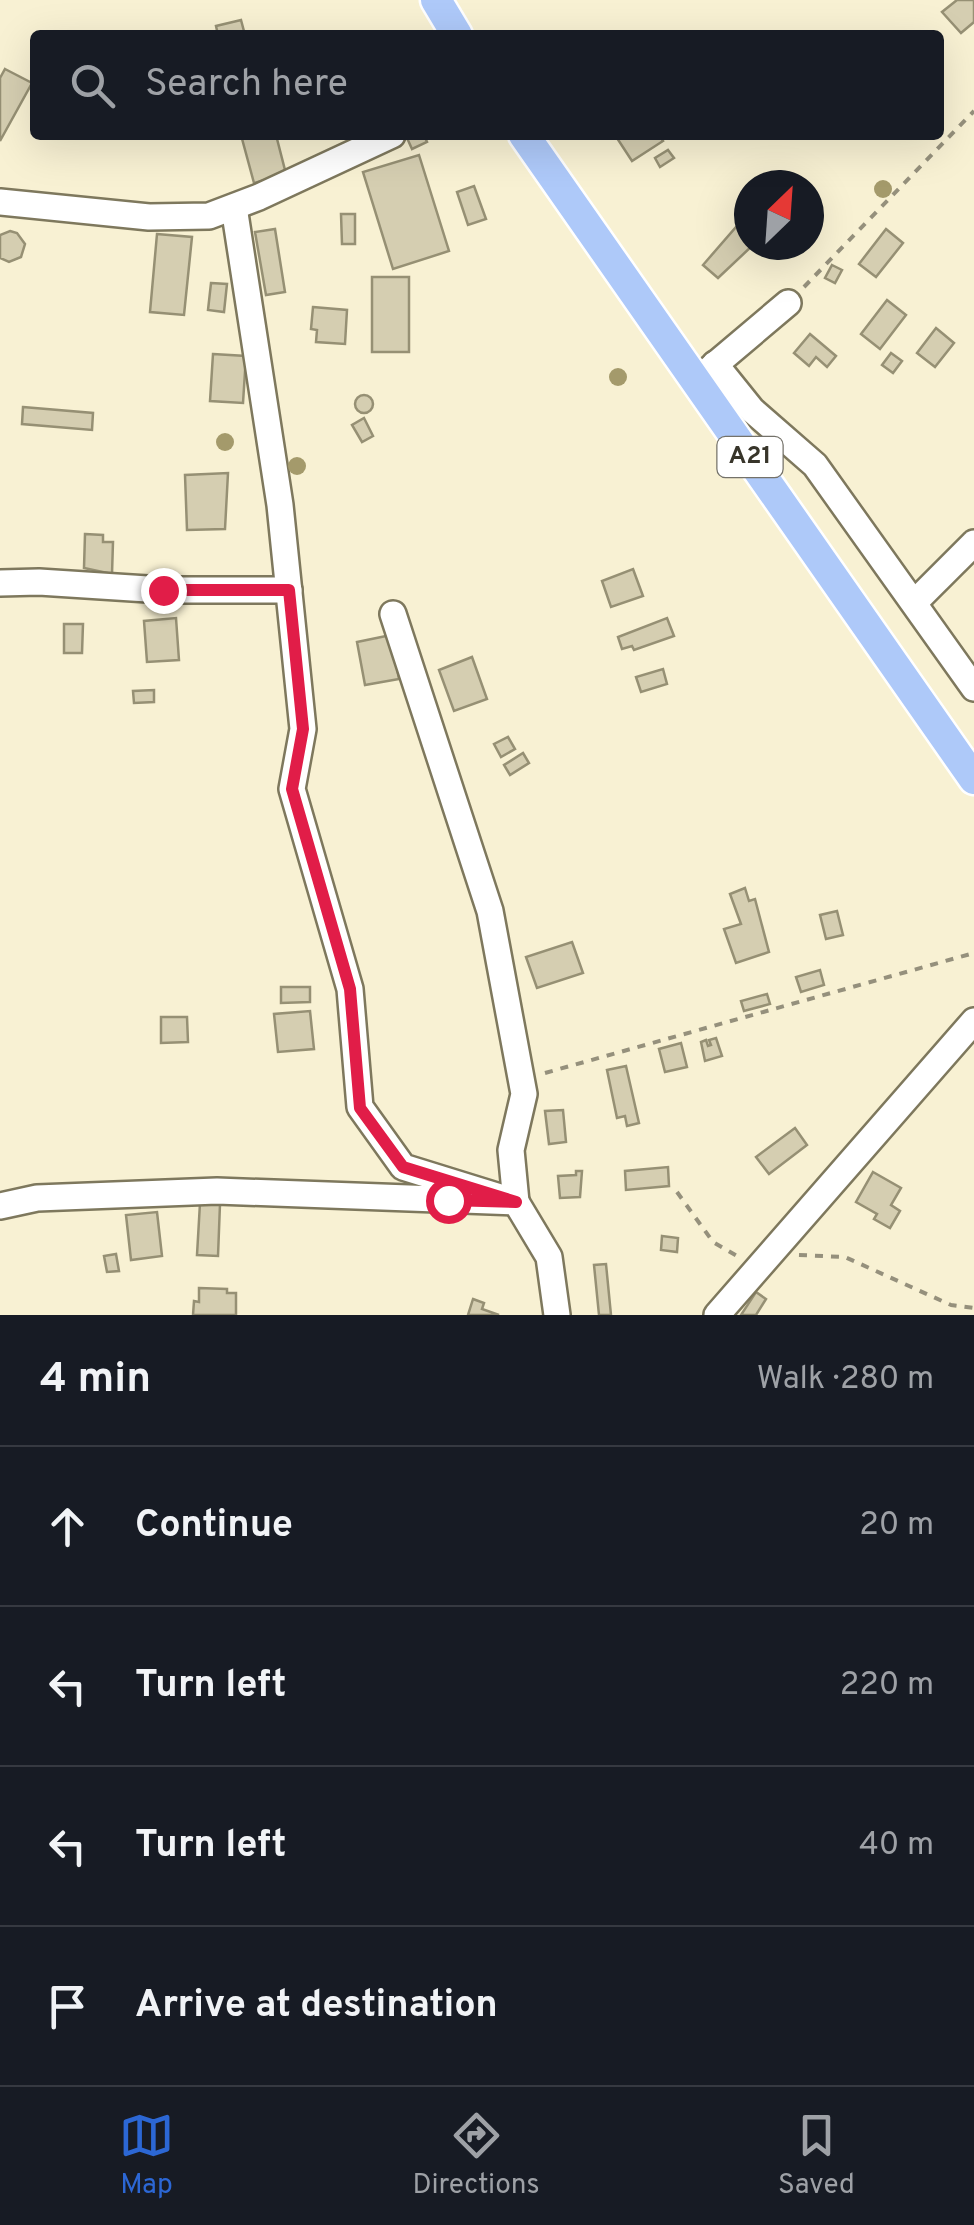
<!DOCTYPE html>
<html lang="en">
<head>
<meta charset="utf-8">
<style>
	body { margin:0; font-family:Overpass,sans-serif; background:#242831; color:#f1f3f6 }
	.compass { position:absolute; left:734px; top:170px; width:90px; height:90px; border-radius:50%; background:#171b24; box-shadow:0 10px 40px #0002; rotate:25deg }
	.stop { position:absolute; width:30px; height:30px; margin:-22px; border:8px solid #e11d48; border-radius:50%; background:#fff }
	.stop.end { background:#e11d48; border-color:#fff; box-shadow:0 2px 10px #0008 }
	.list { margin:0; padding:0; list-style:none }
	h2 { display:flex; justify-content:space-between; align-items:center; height:130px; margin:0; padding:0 40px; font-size:42px }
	h2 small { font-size:32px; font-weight:400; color:#9ea1a6 }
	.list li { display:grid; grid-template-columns:65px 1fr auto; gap:30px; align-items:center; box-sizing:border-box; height:160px; padding:0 40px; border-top:2px solid #363941 }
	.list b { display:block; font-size:38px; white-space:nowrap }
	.list em { font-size:32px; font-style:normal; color:#9ea1a6 }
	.icon { flex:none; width:55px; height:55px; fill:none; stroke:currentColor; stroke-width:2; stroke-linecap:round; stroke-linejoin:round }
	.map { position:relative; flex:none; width:974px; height:1315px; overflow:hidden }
	.search { position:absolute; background:#171b24; box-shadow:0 10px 40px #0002; left:30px; right:30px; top:30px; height:110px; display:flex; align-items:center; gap:25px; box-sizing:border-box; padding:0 35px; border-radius:10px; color:#9ea1a6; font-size:38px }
	.sheet { height:770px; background:#171b24 }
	nav { display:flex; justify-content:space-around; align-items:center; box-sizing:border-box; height:140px; border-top:2px solid #363941; background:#171b24; font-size:28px; color:#9ea1a6 }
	nav a { display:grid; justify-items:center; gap:5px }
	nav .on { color:#2c67d4 }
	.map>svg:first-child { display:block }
</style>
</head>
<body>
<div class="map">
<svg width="974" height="1315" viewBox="0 0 974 1315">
	<rect width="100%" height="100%" fill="#f8f1d3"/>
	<!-- building -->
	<g fill="#d5ceb1" stroke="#969074" stroke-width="2.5">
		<path d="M957 0H974V22L961 33 942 12Z"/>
		<path d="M241 20 245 35H218L216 26Z"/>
		<path d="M5 69 32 83 0 141V78Z"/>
		<path d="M241 135H276L286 174 254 183Z"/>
		<path d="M414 135H424L427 142 412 149 407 138Z"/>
		<path d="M615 135H659L663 141 632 161Z"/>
		<path d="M668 150 674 158 660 167 655 158Z"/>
		<path d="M419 155 449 251 393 269 363 172Z"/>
		<path d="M474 186 486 219 468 225 457 192Z"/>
		<path d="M749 201V245H753L718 278 703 265 742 220 736 214Z"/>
		<path d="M341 214H355V244H342Z"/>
		<path d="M275 229 285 292 266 295 255 232Z"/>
		<path d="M886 229 903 243 876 277 859 264Z"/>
		<path d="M10 231 17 233 25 244 21 257 9 262 0 258V235Z"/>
		<path d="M157 234 192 237 184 315 150 312Z"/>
		<path d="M832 265 842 270 835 283 825 278Z"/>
		<rect x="372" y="277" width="37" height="75"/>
		<path d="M211 283 227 284 224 312 208 310Z"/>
		<path d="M887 300 906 315 880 349 861 334Z"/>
		<path d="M313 307 347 310 345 344 316 342 317 330 311 329Z"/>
		<path d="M936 328 954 343 935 367 917 353Z"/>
		<path d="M810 334 836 356 827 367 816 357 809 366 794 353Z"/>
		<path d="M891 353 902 361 893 373 882 365Z"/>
		<path d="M213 354 246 356 243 403 210 401Z"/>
		<circle cx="364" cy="404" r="9"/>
		<path d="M23 407 93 413 92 430 22 424Z"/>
		<path d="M364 418 373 436 362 442 352 425Z"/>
		<path d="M228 473 225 529 187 530 185 475Z"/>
		<path d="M85 534 103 535V542H113L112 574 84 568Z"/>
		<path d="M633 569 643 596 611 607 602 581Z"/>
		<path d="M176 618 179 660 147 662 144 621Z"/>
		<path d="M667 618 674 636 634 650 632 646 622 649 618 637Z"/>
		<path d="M64 624H83L82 653H64Z"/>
		<path d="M391 635 399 679 365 685 357 642Z"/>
		<path d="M472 657 487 699 454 711 439 670Z"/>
		<path d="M663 669 667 684 641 692 636 677Z"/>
		<path d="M154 690V702L134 703 133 691Z"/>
		<path d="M508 737 515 749 501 757 494 744Z"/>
		<path d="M523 753 529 763 510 775 504 765Z"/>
		<path d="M745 888 749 901 755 899 769 952 736 963 724 929 741 924 730 894Z"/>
		<path d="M837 911 843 935 826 939 820 915Z"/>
		<path d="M572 942 583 973 537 988 526 957Z"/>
		<path d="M820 970 824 985 801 992 796 977Z"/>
		<path d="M281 987H310V1002L281 1003Z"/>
		<path d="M767 994 770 1004 744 1011 741 1001Z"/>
		<path d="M310 1011 314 1049 278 1052 274 1014Z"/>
		<path d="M161 1017H187L188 1042 161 1043Z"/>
		<path d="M716 1038 722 1056 705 1061 701 1042 706 1040 708 1046 711 1045 709 1040Z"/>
		<path d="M681 1043 687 1067 665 1072 659 1049Z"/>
		<path d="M626 1066 639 1123 627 1126 625 1116 617 1118 607 1070Z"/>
		<path d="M563 1110 566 1142 549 1144 545 1111Z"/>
		<path d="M795 1128 807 1145 769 1174 756 1157Z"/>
		<path d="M668 1167 669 1186 626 1190 625 1171Z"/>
		<path d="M576 1171H582L580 1197 560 1198 558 1176 576 1175Z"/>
		<path d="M873 1172 901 1188 891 1205 900 1211 890 1228 874 1219 877 1214 856 1202Z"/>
		<path d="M200 1203 220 1204 218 1256 197 1255Z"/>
		<path d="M157 1212 162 1256 131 1260 126 1215Z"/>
		<path d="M662 1236 678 1238 677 1252 661 1250Z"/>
		<path d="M116 1254 119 1271 107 1272 104 1256Z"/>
		<path d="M606 1264 611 1315H599L594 1265Z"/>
		<path d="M199 1288 227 1289V1293H236V1315H193L194 1301 199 1302Z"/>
		<path d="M756 1292 766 1299 756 1315H741Z"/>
		<path d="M473 1299 484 1303 482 1309 499 1315H468Z"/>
	</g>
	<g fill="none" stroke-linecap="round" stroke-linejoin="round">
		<!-- minor casing -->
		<g stroke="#7e785d" stroke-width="30">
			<g id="minor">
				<path d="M0 202 149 217 209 216 259 197 392 135"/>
				<path d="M234 207 280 505 303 729 292 789 350 989 360 1107 403 1167 516 1202 549 1257 557 1315"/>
				<path d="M715 364 752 410 815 465 974 688"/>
				<path d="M704 374 788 303"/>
				<path d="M0 583 39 582 163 590H289"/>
				<path d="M915 602 974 543"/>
				<path d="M0 1206 37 1198 217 1191 516 1202 511 1150 524 1094 490 911 393 614"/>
				<path d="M717 1315 974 1021"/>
			</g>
		</g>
		<!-- major casing -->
		<g stroke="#fff" stroke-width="35">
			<g id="major">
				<path d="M436 0 457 35"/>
				<path d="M524 135 974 779"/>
			</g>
		</g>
		<!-- path -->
		<g stroke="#95907c" stroke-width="4" stroke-dasharray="8 8" stroke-linecap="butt">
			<path d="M804 287 974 111"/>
			<path d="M545 1073 974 953"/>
			<path d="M677 1192 713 1242 737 1256"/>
			<path d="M799 1255 845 1257 951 1305 974 1308"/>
		</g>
		<!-- minor -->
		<use href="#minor" stroke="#fff" stroke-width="25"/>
		<!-- major -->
		<use href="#major" stroke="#aec9f9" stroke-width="30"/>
	</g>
	<!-- trees -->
	<g fill="#a49a6b">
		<circle cx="883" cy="189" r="9"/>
		<circle cx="618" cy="377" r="9"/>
		<circle cx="225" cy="442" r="9"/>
		<circle cx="297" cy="466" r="9"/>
	</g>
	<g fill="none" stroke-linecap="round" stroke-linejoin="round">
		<!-- route -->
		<path stroke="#e11d48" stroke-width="12" d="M163 590H289L303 729 292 789 350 989 360 1108 403 1167 516 1202 448 1200"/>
	</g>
	<g text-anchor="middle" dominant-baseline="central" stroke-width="9" stroke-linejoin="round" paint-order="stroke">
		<!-- shield labels -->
		<rect fill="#fff" stroke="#74726a" stroke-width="2.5" x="717.5" y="437" width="65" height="40" rx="8"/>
		<g font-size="25" font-weight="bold" fill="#38352a">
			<text x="750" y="457">A21</text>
		</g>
	</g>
</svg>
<svg class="compass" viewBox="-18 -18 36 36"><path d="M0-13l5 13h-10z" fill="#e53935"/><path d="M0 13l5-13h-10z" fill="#9ea1a6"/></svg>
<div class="stop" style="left:448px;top:1200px"></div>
<div class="stop end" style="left:163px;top:590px"></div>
<div class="search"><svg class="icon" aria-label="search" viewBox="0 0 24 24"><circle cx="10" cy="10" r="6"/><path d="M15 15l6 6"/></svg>Search here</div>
</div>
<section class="sheet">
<h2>4 min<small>Walk · 280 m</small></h2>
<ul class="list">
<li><svg class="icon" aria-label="ahead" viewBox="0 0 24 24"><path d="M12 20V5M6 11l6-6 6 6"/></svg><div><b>Continue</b></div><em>20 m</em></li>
<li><svg class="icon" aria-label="left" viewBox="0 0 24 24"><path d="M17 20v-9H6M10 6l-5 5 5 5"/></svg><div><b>Turn left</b></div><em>220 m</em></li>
<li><svg class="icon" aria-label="left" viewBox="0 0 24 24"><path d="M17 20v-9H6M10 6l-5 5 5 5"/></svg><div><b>Turn left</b></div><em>40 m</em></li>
<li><svg class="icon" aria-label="arrive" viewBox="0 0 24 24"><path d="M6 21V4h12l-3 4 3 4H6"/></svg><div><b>Arrive at destination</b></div></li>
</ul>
</section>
<nav>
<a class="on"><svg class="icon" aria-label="map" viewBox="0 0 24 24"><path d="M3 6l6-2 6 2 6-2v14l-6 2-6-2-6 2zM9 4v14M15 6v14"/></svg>Map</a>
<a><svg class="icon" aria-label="directions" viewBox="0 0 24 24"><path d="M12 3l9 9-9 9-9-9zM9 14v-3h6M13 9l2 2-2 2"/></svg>Directions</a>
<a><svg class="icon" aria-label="saved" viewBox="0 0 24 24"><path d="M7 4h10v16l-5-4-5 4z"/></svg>Saved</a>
</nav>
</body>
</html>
